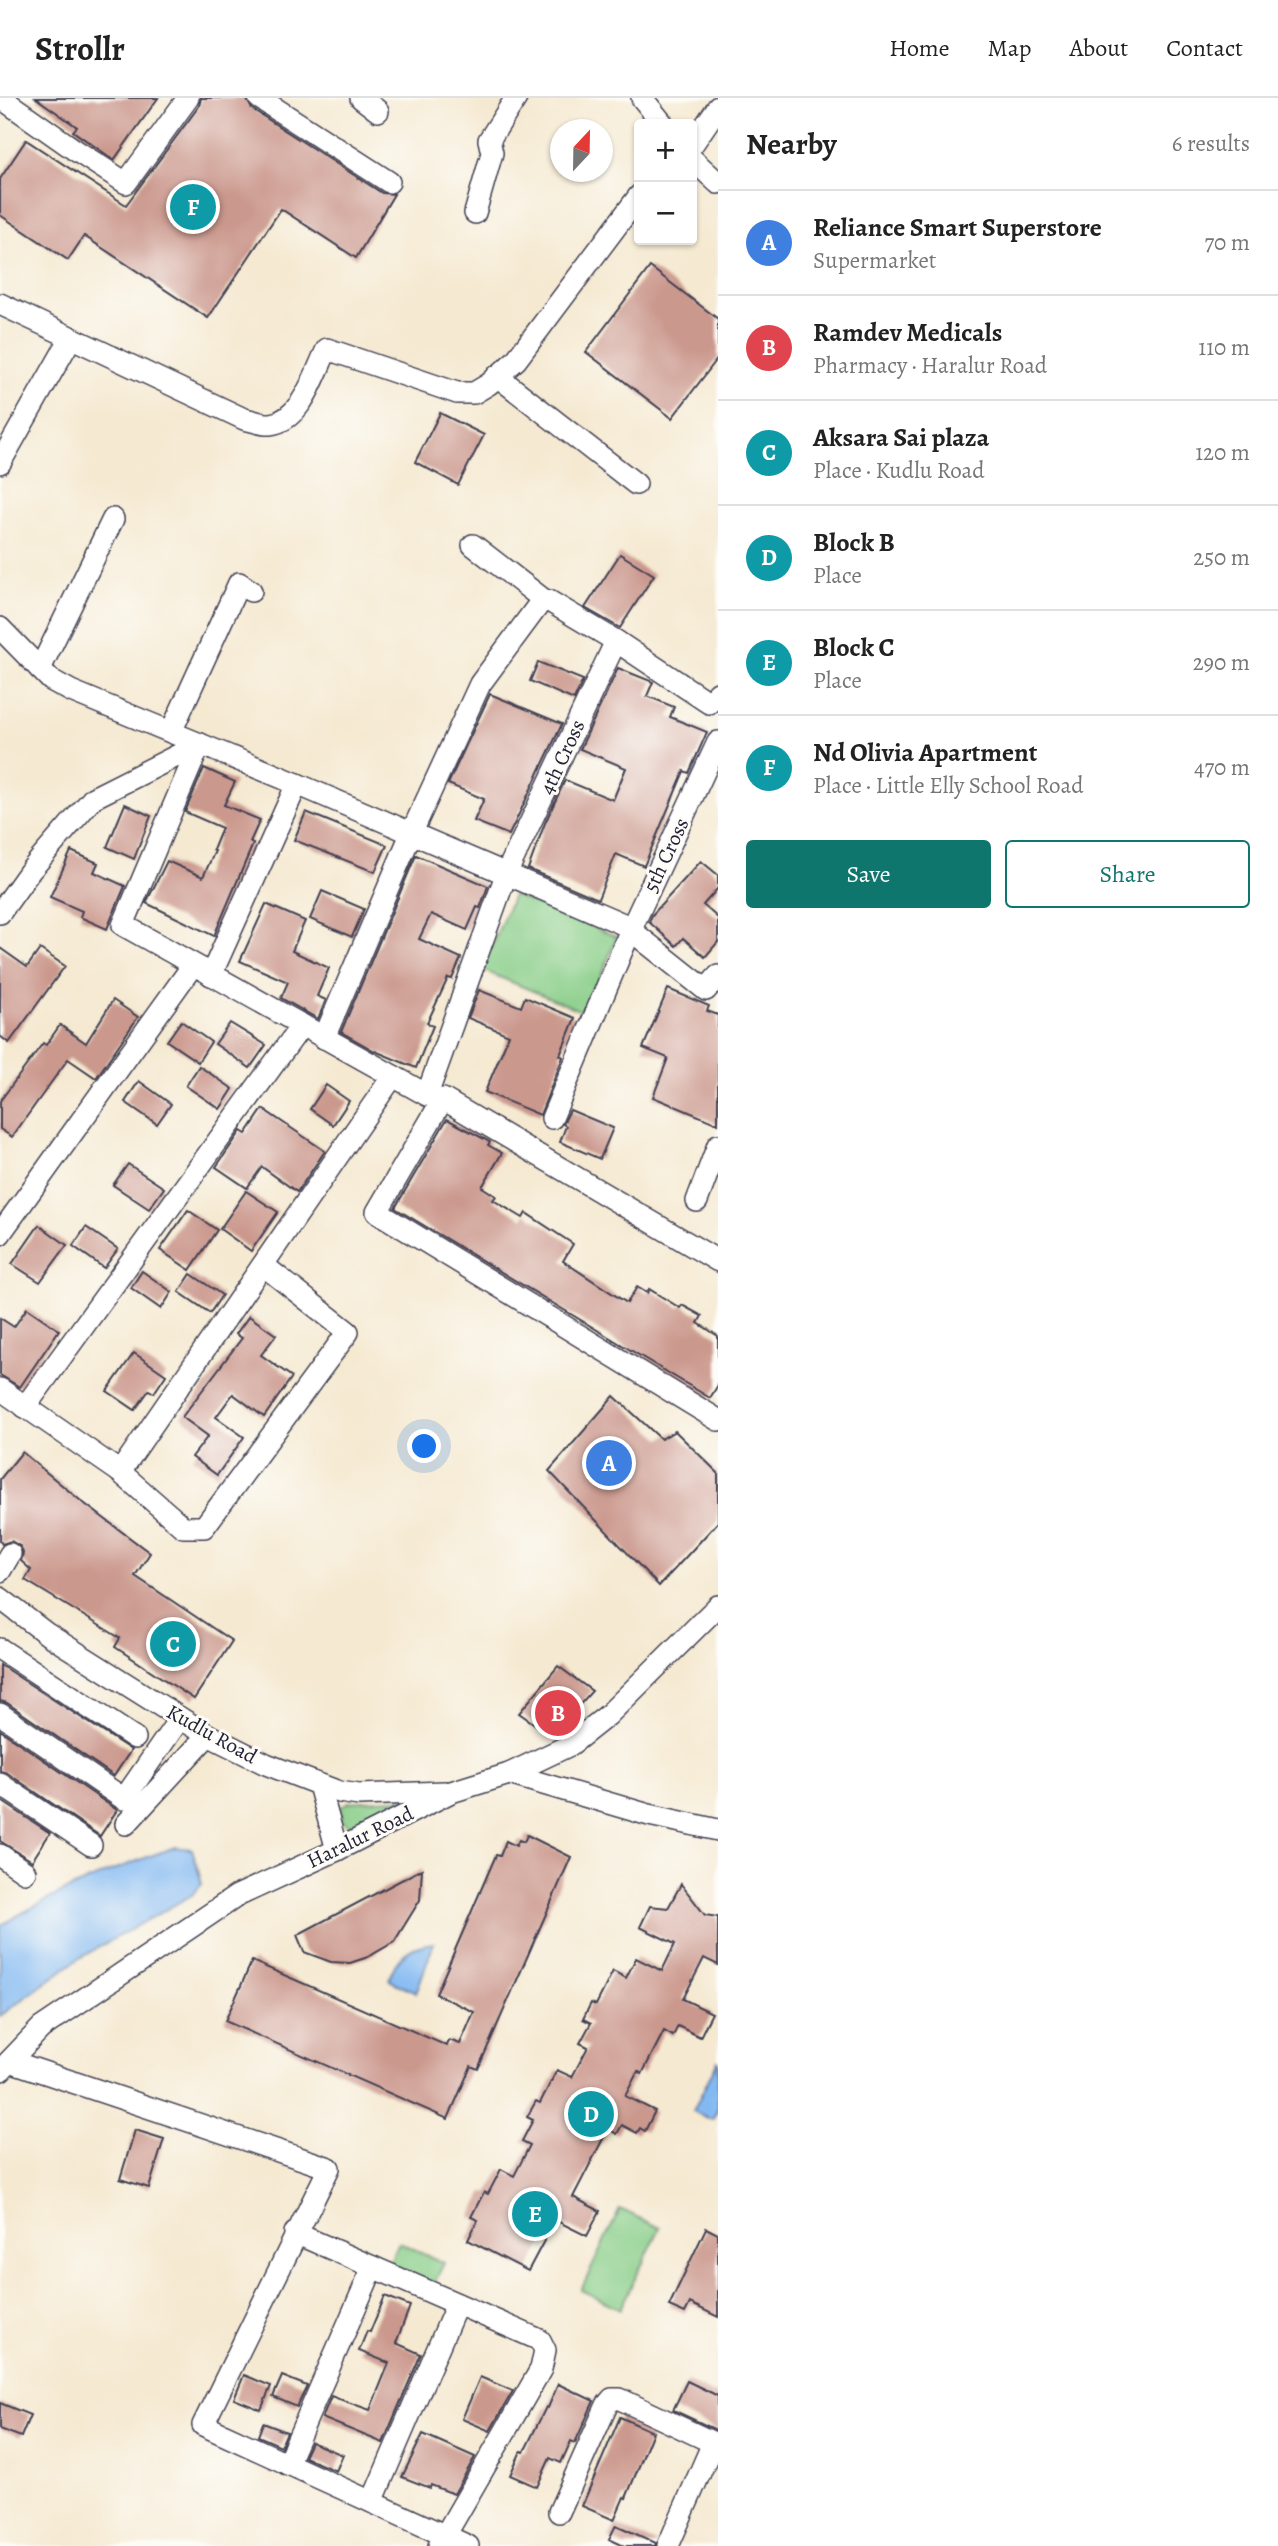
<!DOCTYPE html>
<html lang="en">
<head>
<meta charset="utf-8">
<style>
	body { margin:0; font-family:Alegreya,serif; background:#f6f6f6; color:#222 }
	.controls { position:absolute; right:21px; top:21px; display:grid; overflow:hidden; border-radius:7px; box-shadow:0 2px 5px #0004 }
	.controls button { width:63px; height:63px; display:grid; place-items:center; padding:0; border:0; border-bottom:2px solid #e0e0e0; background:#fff; color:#222; font:35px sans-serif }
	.compass { position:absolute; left:550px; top:21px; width:63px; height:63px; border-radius:50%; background:#fff; box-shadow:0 2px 5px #0004; rotate:22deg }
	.you { position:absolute; left:425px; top:1349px; width:24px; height:24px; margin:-18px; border:5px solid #fff; border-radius:50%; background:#1a73e8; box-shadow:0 0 0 10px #1a73e833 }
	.badge { display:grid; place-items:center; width:46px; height:46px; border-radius:50%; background:#0f766e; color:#fff; font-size:23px; font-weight:700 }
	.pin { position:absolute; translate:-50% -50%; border:4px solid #fff; box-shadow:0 2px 7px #0006 }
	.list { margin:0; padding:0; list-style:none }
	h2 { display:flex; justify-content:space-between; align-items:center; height:91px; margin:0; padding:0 28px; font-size:30px }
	h2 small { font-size:23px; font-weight:400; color:#767676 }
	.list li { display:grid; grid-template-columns:46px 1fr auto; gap:21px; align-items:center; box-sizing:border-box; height:105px; padding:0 28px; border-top:2px solid #e0e0e0 }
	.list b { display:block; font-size:26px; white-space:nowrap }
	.list p { margin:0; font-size:23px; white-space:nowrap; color:#767676 }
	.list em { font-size:23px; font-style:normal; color:#767676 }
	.actions { display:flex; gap:14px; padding:21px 28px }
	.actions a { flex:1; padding:16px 0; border:2px solid #0f766e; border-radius:7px; text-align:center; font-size:24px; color:#0f766e }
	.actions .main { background:#0f766e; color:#fff }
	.map { position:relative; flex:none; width:718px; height:2448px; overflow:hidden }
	header { display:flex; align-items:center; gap:42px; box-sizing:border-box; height:98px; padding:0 35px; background:#fff; border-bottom:2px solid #e0e0e0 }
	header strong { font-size:33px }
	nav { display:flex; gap:38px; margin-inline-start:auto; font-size:24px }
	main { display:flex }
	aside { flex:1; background:#fff }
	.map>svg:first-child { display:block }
</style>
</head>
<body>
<header>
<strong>Strollr</strong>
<nav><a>Home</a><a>Map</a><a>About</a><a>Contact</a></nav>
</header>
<main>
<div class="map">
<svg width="718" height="2448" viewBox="0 0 718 2448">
	<rect width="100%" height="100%" fill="#fdfcf7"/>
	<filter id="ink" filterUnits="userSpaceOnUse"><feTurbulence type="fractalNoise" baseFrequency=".0143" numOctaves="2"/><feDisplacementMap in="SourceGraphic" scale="14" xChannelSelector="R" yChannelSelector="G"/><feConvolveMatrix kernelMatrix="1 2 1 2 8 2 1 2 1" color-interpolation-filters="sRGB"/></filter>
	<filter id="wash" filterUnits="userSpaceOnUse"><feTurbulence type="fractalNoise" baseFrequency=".00686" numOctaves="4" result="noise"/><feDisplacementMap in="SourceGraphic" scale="28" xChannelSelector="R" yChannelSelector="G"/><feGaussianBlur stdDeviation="1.57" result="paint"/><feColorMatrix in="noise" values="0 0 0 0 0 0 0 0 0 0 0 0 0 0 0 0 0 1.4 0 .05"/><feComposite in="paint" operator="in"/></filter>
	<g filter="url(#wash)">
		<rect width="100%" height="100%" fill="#f5e9d1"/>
		<!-- green -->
		<g fill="#88cd88" stroke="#557862" stroke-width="2">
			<path d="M513 797 617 839 586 915 482 872Z"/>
			<path d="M405 1700 404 1707 352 1729 342 1723 341 1709 349 1704Z"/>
			<path d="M620 2111 660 2130 620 2211 581 2192Z"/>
			<path d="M399 2144 444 2165 433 2188 388 2167Z"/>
		</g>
		<!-- water -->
		<g fill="#83b9f2" stroke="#526e96" stroke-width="2">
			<path d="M175 1749 192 1751 202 1786 192 1797 78 1861 0 1918V1828C55 1794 114 1771 175 1749Z"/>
			<path d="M434 1845 416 1895 389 1882C395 1859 410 1847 434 1845Z"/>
			<path d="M718 1962V2010L712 2022 693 2013Z"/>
		</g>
		<g id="blocks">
			<!-- building -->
			<g fill="#cb988d">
				<path d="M36 0H158L114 62 73 33 77 29Z"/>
				<path d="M201 0H246L252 11 382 95 394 96 356 160 281 111 208 220 84 138 68 162 0 117V81L26 42 126 107 199 8Z"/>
				<path d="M650 169 718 221V260L672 320 586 254Z"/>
				<path d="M440 315 484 337 458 387 415 364Z"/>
				<path d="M620 456 654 477 620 530 585 510Z"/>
				<path d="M538 564 583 582 574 602 530 583Z"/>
				<path d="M618 570 653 584 647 598 674 609 670 619 707 634 689 675 684 673 644 768 616 756 598 801 528 771 545 725 565 682 613 702 626 670 580 651Z"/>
				<path d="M490 596 562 626 509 737 474 723 484 701 448 686Z"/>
				<path d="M204 670 235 684 224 707 260 722 250 744 253 746 214 838 146 805 167 763 203 779 215 753 213 752 222 730 185 714Z"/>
				<path d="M125 706 151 718 134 761 107 749Z"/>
				<path d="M306 714 387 747 375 774 294 742Z"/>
				<path d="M71 753 98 765 94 774 125 788 107 831 80 819 82 813 50 799Z"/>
				<path d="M416 757 488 788 480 810 477 809 467 832 431 816 419 841 461 860 452 881 448 880 427 925 433 928 416 970 375 953 341 934Z"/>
				<path d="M701 763 718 777V790L703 807 718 820V844L705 859 683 840 676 848 649 824 652 817Z"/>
				<path d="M322 793 364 811 352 839 310 821Z"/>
				<path d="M266 806 305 823 292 853 329 870 317 898 326 902 318 921 281 900 288 884 240 863Z"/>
				<path d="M0 850 27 869 40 851 65 868 9 945 0 938Z"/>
				<path d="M668 891 709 908 707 913 718 917V1026L653 999 668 960 643 950Z"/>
				<path d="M479 892 521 909 525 899 575 920 560 957 563 959 540 1017 485 994 509 937 468 920Z"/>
				<path d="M113 902 138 919 96 980 68 961 12 1039 0 1031V1003L43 945 46 947 60 927 86 945Z"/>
				<path d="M181 923 211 944 198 964 167 943Z"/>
				<path d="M230 925 266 947 250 970 215 946Z"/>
				<path d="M199 968 233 991 220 1011 186 988Z"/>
				<path d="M139 983 171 1006 157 1026 125 1004Z"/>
				<path d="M326 987 349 1003 333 1027 310 1011Z"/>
				<path d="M263 1011 325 1053 297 1094 262 1069 247 1090 216 1069 241 1033 246 1036Z"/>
				<path d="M570 1012 613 1030 600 1061 560 1044 566 1028 563 1026Z"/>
				<path d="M447 1021 490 1044 488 1047 502 1055 482 1089 496 1098 493 1102 523 1120 526 1115 573 1146 563 1163 627 1205 637 1189 647 1195 649 1191 680 1210 682 1207 702 1218 698 1225 718 1238V1287L710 1300 395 1110Z"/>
				<path d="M128 1066 164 1090 149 1111 113 1087Z"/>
				<path d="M246 1093 278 1114 251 1153 220 1131Z"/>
				<path d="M188 1112 217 1132 190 1172 160 1152Z"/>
				<path d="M39 1127 67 1147 40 1184 12 1166Z"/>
				<path d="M86 1129 118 1151 104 1170 73 1148Z"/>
				<path d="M142 1173 172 1194 161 1211 131 1190Z"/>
				<path d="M191 1176 222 1197 210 1215 179 1194Z"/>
				<path d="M27 1210 59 1232 20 1289 0 1277V1220L14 1229Z"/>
				<path d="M249 1218 276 1237 261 1257 292 1279 264 1319 233 1296 216 1319 244 1339 217 1377 192 1359 208 1338 182 1319 242 1240 236 1236Z"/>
				<path d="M134 1255 166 1277 154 1295 149 1292 135 1312 107 1293Z"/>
				<path d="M614 1298 661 1341 675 1333 718 1375V1424L659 1488 549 1373Z"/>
				<path d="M22 1354 81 1403 150 1455 135 1478 232 1543 194 1601 115 1549 120 1540 25 1482 31 1472 21 1463 23 1455 21 1449 11 1443 2 1446 0 1443V1381Z"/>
				<path d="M0 1567 131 1652 114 1678 7 1605 0 1603Z"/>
				<path d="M558 1568 592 1593 552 1638 519 1615Z"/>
				<path d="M0 1632 117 1712 100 1738 7 1675 0 1673Z"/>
				<path d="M0 1702 50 1735 32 1763 0 1743Z"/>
				<path d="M527 1737 571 1759 478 1971 471 1968 448 2021 225 1923 252 1863 447 1948 449 1942 460 1946 474 1914 436 1896 496 1757 500 1758 506 1743 516 1748 519 1742 524 1744Z"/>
				<path d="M422 1771 420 1802 394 1844 368 1859 350 1865 331 1864 304 1854 297 1837Z"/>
				<path d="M681 1786 705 1817 718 1819V1867L704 1860 683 1901 712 1915 700 1939 678 1928 673 1938 664 1933 642 1976 638 1973 625 1998 655 2013 645 2033 640 2030 637 2035 622 2027 617 2036 608 2031 573 2099 600 2113 587 2138 555 2122 528 2173 468 2142 478 2122 471 2119 484 2094 488 2096 501 2071 514 2078 530 2047 522 2043 533 2022 527 2019 536 2003 540 2005 557 1972 572 1979 588 1949 580 1945 591 1925 583 1921 591 1905 596 1907 613 1873 626 1880 636 1860 662 1873 675 1846 640 1829 650 1808 668 1810Z"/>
				<path d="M135 2032 164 2041 149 2090 120 2081Z"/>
				<path d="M706 2130 718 2136V2219L690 2205 685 2215 669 2208Z"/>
				<path d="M385 2198 410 2208 396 2245 421 2256 383 2345 322 2320 331 2298 370 2312 389 2265 359 2253 367 2233 370 2234Z"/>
				<path d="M244 2277 271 2288 261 2312 234 2301Z"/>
				<path d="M282 2278 307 2288 297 2309 273 2299Z"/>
				<path d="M480 2279 513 2293 490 2333 462 2321Z"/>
				<path d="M687 2283 718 2298V2333L673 2312Z"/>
				<path d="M558 2286 594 2303 575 2345 571 2343 561 2365 550 2360 537 2389 510 2377 521 2353 524 2354 546 2309 548 2310Z"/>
				<path d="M0 2305 30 2317 21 2339 0 2331Z"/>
				<path d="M620 2319 653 2334 626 2400 624 2399 614 2422 582 2408Z"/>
				<path d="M263 2325 287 2334 281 2348 258 2338Z"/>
				<path d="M423 2336 475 2359 454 2396 431 2387 430 2390 402 2379Z"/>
				<path d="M311 2344 343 2357 336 2373 304 2359Z"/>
				<path d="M616 2427 656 2445 655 2448H624L609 2441Z"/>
			</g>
		</g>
	</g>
	<g filter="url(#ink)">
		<use href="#blocks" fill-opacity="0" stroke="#424052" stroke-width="2"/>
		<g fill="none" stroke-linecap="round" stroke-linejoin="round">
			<!-- minor casing -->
			<g stroke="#424052" stroke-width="24">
				<g id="minor">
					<path d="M1 0 75 52 126 85 188 0"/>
					<path d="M259 0 389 84"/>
					<path d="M361 0 378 13"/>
					<path d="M642 0 663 26"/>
					<path d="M692 47 718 9"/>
					<path d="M692 61 718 85"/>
					<path d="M475 115 492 55 489 42 516 0"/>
					<path d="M0 206 244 321C252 322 262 327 270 326 302 323 315 275 327 251L457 295H474L489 286 516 262 639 98"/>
					<path d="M497 278 636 386"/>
					<path d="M0 365 71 240"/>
					<path d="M473 447 544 502"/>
					<path d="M0 530 51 582 71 593 297 686 623 826 706 892 718 878"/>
					<path d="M40 571 113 421"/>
					<path d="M171 634 239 485 251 493"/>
					<path d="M200 646 123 827 427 997 507 774 616 543"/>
					<path d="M0 815 30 773 93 700 200 646"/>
					<path d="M211 877 297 686"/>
					<path d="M324 940 411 736 480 586 540 505 544 502 549 503 616 543 709 605 718 595"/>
					<path d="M552 1020 631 831 718 644"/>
					<path d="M697 1103 718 1047"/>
					<path d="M0 1136 193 867"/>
					<path d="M718 1163 443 1001 377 1114 718 1322"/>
					<path d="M0 1291 120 1374 183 1429H204L348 1234 263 1167"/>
					<path d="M25 1309 302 927"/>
					<path d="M120 1374 393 978"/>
					<path d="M0 1473 10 1456"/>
					<path d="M0 1500 47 1536 180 1620 208 1637 266 1666 339 1694 359 1697 445 1694"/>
					<path d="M0 1551 135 1640"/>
					<path d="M0 1616 124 1701 180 1620"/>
					<path d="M509 1676 649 1717 718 1732"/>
					<path d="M0 1686 91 1747"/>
					<path d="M319 1687 337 1752"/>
					<path d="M126 1726 208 1637"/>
					<path d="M0 1757 25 1774"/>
					<path d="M10 1963 329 2070 203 2327 468 2448"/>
					<path d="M1 1972 41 1930 237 1798 337 1752 451 1694 509 1676 570 1647 608 1617 718 1508"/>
					<path d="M295 2135 540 2242 545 2252 541 2271 439 2448"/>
					<path d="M287 2366 373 2169"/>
					<path d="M372 2404 457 2206"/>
					<path d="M559 2414 607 2307 612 2301H620L718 2347"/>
					<path d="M668 2448 713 2345"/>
				</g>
			</g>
			<!-- minor -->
			<use href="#minor" stroke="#fff" stroke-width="21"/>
		</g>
	</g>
	<g text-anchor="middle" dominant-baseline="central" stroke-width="6" stroke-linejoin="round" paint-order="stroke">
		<!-- street labels -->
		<g font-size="21" fill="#22223b" stroke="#fdfcf7">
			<text transform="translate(562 659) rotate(-65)">4th Cross</text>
			<text transform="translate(666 757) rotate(-65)">5th Cross</text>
			<text transform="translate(212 1636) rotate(29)">Kudlu Road</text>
			<text transform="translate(360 1739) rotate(-26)">Haralur Road</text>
		</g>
	</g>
</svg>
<div class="controls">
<button>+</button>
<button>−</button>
</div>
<svg class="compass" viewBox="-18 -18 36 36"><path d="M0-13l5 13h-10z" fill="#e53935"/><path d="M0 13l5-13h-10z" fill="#767676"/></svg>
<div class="you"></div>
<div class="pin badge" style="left:609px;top:1365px;background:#3f7fe0">A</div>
<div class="pin badge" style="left:558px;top:1615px;background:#e0444e">B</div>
<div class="pin badge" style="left:173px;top:1546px;background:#0f9aa8">C</div>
<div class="pin badge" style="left:591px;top:2016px;background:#0f9aa8">D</div>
<div class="pin badge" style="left:535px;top:2116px;background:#0f9aa8">E</div>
<div class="pin badge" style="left:193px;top:109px;background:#0f9aa8">F</div>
</div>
<aside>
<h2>Nearby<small>6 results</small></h2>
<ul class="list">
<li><span class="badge" style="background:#3f7fe0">A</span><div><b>Reliance Smart Superstore</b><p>Supermarket</p></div><em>70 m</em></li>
<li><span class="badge" style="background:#e0444e">B</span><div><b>Ramdev Medicals</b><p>Pharmacy · Haralur Road</p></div><em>110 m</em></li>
<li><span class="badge" style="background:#0f9aa8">C</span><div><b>Aksara Sai plaza</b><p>Place · Kudlu Road</p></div><em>120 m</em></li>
<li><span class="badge" style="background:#0f9aa8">D</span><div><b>Block B</b><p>Place</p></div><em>250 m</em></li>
<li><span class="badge" style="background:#0f9aa8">E</span><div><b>Block C</b><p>Place</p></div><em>290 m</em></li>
<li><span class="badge" style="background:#0f9aa8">F</span><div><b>Nd Olivia Apartment</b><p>Place · Little Elly School Road</p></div><em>470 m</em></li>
</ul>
<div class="actions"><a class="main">Save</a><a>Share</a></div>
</aside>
</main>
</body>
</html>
